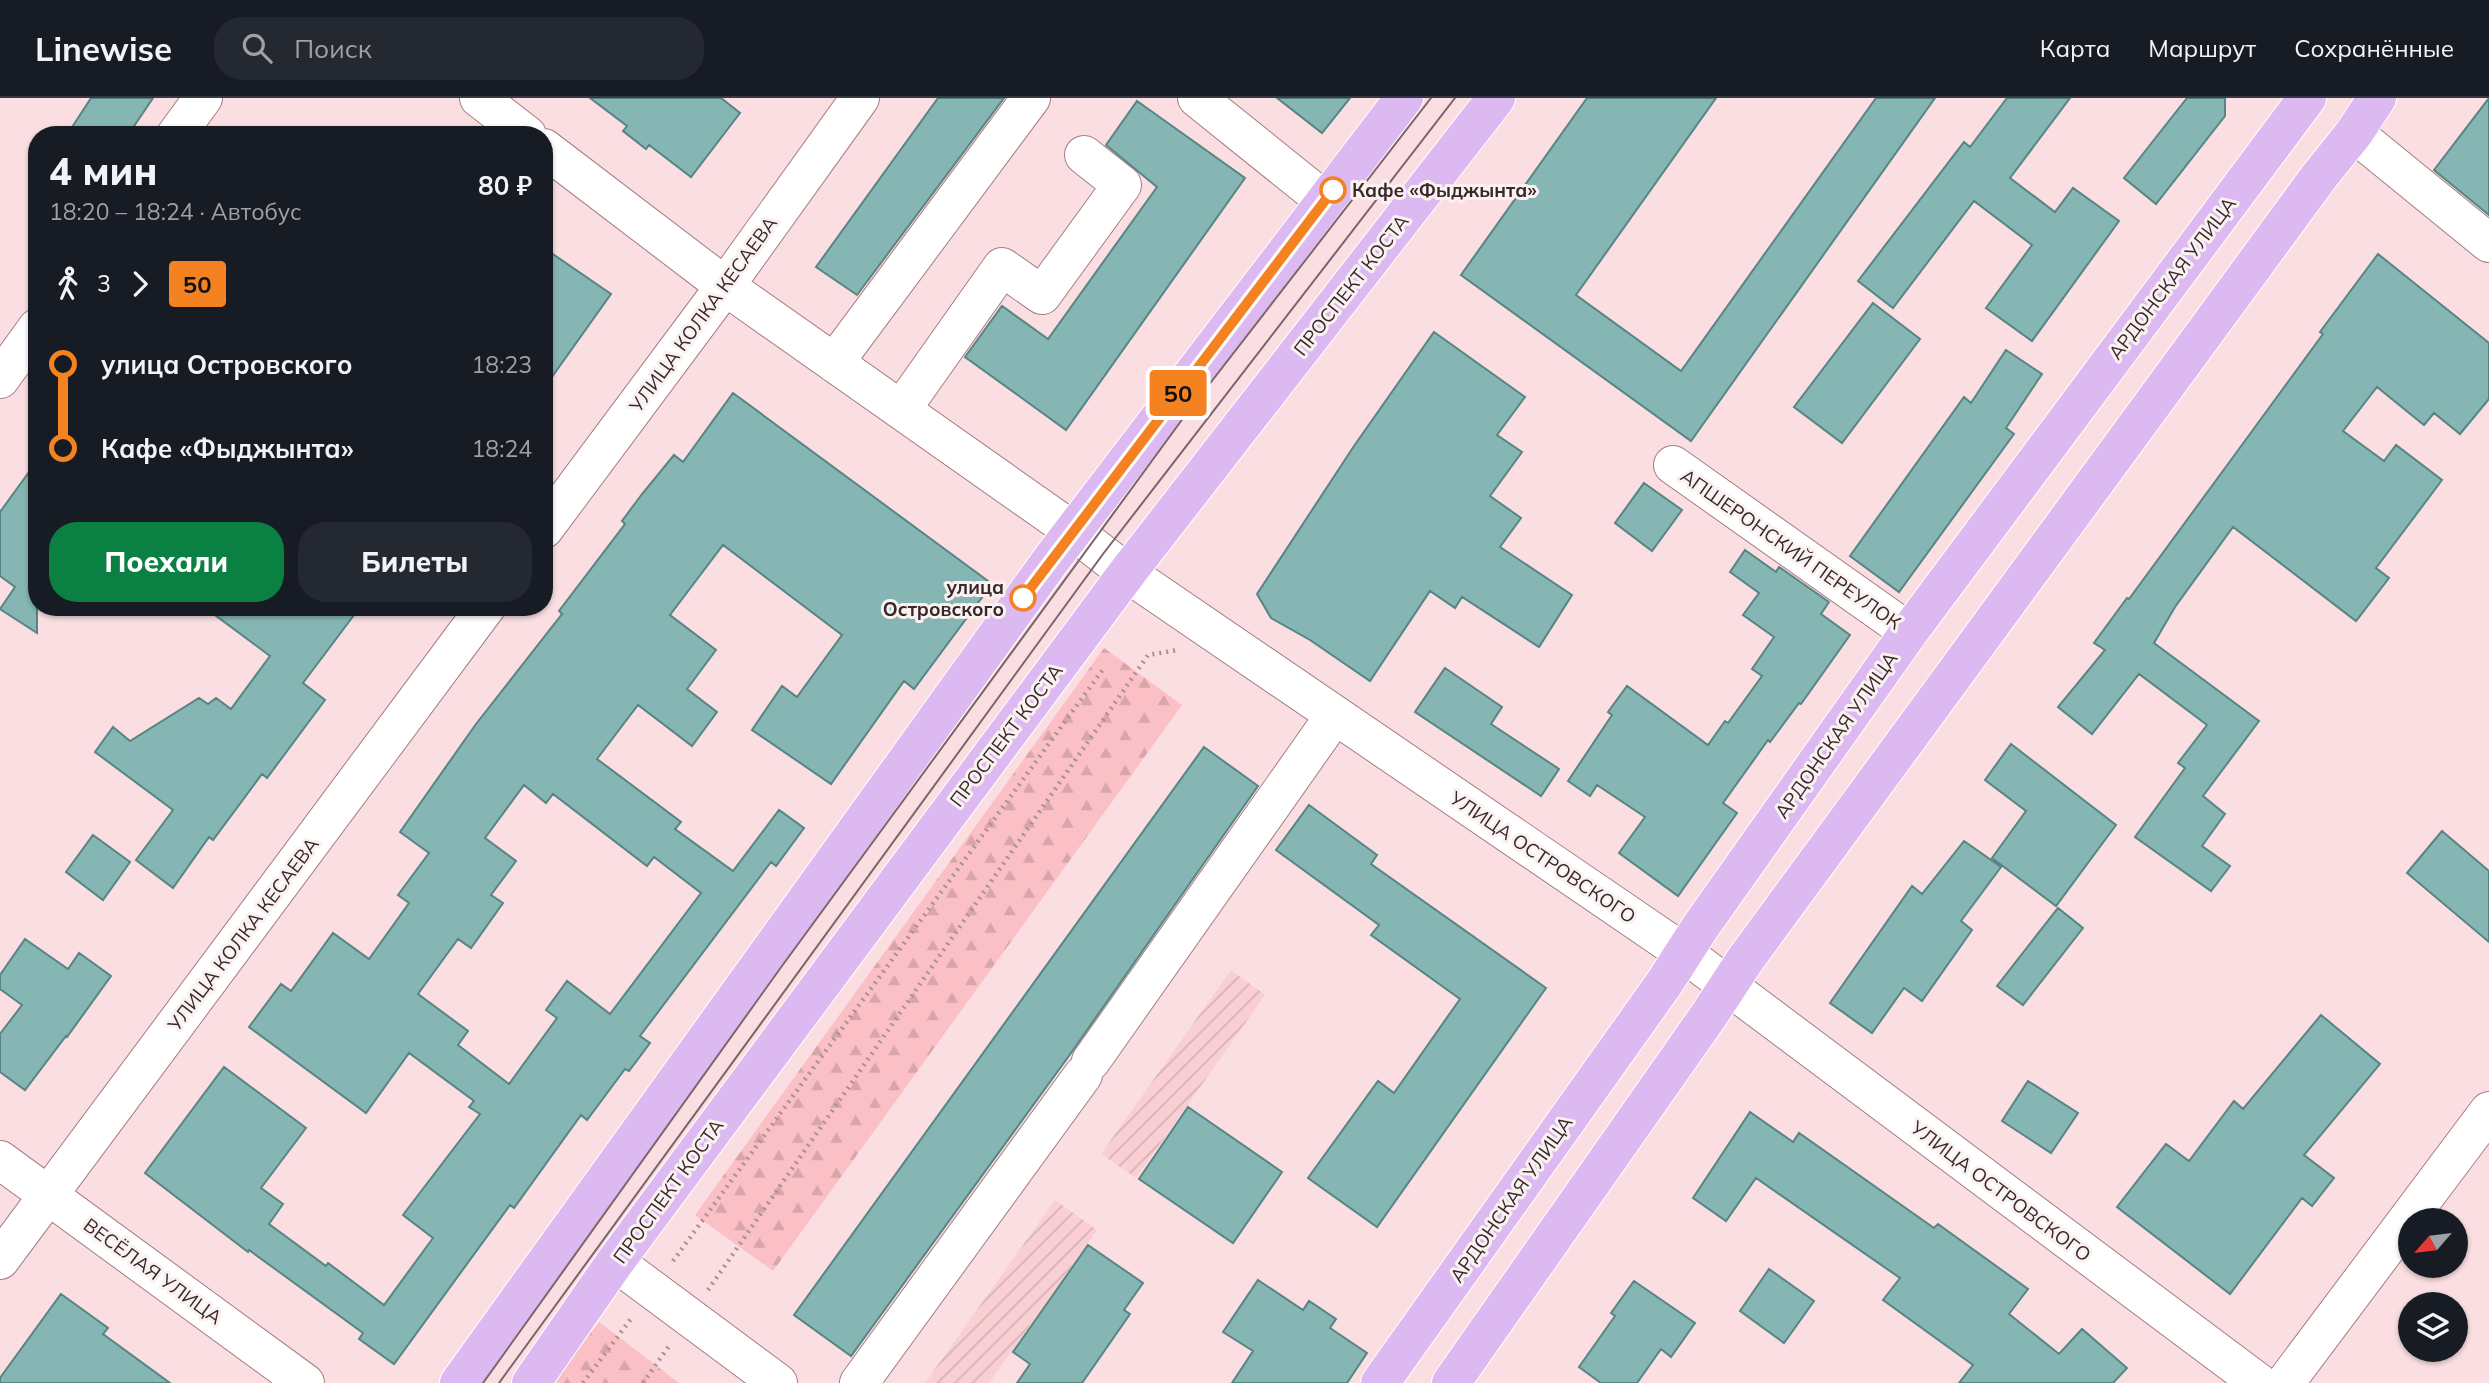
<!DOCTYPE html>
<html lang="ru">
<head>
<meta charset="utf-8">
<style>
	:root { --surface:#171b24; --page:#242831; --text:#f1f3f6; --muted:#9ea1a6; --line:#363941; --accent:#0b8043 }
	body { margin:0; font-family:Mulish,sans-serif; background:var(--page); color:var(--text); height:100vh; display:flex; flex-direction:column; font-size:26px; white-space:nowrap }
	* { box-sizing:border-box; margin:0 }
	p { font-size:23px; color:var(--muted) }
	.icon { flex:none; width:38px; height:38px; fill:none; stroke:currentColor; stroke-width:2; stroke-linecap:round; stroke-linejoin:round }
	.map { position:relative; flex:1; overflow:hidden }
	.sheet { position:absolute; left:28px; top:28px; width:525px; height:490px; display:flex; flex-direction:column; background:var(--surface); border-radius:28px; box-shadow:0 2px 5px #0004 }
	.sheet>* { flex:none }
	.badge { padding:0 14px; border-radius:5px; font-size:24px; line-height:46px }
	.needle { width:46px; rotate:242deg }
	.buttons { position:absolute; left:2398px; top:1110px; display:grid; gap:14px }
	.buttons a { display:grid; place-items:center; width:70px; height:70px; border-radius:50%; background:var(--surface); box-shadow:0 2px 5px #0004; font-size:35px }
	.map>.badge { position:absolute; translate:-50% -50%; box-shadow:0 0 0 4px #fff }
	.legs { display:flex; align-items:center; gap:10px; height:77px; padding:0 21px; font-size:23px }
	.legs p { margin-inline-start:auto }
	.summary { display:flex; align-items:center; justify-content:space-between; height:119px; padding:0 21px }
	h1 { font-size:38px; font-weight:800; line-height:52px }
	.primary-button { display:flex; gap:14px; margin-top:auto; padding:14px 21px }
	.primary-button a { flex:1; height:80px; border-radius:28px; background:var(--accent); color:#fff; font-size:28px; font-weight:800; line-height:80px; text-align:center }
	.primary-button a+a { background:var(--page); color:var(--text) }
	ul { padding:0 21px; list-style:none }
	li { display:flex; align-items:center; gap:24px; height:84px; font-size:26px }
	li i { display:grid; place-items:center; width:10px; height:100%; margin:0 9px; background:currentColor }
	li i::after { content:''; width:18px; height:18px; margin:-9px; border:5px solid; border-radius:50%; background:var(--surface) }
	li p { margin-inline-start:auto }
	li:first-child i { background:linear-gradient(#0000 50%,currentColor 0) }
	li:last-child i { background:linear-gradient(currentColor 50%,#0000 0) }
	header { display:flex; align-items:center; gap:42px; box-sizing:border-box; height:98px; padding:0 35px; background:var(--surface); border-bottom:2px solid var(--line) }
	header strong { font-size:33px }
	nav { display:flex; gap:38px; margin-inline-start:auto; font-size:24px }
	.search { width:490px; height:63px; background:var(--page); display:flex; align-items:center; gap:18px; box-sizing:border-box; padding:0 24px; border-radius:28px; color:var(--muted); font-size:26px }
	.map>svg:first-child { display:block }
</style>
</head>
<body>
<header>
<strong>Linewise</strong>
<div class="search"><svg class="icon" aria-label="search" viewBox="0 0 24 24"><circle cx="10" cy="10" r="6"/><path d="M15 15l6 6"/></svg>Поиск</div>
<nav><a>Карта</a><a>Маршрут</a><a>Сохранённые</a></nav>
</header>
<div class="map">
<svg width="2489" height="1285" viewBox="0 0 2489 1285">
	<defs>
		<pattern id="industrial-furrows" width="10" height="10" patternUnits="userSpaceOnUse" patternTransform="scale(1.75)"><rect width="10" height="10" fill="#f9cfd3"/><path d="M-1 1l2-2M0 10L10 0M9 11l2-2" fill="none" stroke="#d6b2b5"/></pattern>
		<pattern id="forest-firs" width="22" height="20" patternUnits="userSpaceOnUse" patternTransform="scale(1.75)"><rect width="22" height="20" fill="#fbc0c6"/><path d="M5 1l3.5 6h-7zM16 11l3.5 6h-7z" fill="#d8a5aa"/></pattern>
	</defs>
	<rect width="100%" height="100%" fill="#fadee1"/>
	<path fill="url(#industrial-furrows)" d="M1231 872 1265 897 1136 1080 1101 1056Z
		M1055 1102 1097 1132 989 1285H925Z"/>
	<path fill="url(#forest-firs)" d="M1104 550 1182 607 773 1173 695 1117Z
		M599 1224 679 1285H552Z"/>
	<path fill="#86b6b3" stroke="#578583" stroke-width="2" fill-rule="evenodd" d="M91 0H153L128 37H67Z
		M590 0H721L740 15 691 79 649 47 646 51 623 33 627 28Z
		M938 0H1004L857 197 816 169Z
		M1277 0H1350L1322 35Z
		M1587 0H1716L1576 197 1681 273 1876 0H1935L1691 343 1461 177Z
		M2007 0H2070L2010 80 2055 114 2073 90 2119 123 2032 243 1986 210 2032 147 1974 103 1893 210 1858 183 1964 44 1970 49Z
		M2187 0H2225V18L2156 106 2124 80Z
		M2489 0V117L2434 72Z
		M1137 3 1245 80 1066 332 965 259 1002 208 1048 241 1157 89 1106 47Z
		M544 150 611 196 544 290Z
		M2378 156 2489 245V301L2460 336 2434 315 2424 327 2377 289 2343 333 2384 363 2396 347 2442 382 2376 470 2389 480 2356 523 2233 429 2175 509 2154 545 2259 623 2203 698 2225 716 2202 748 2230 768 2211 793 2135 739 2185 670 2178 665 2207 627 2139 576 2092 636 2058 609 2105 552 2094 545 2127 500 2129 501 2228 366 2323 236 2320 234Z
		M1873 205 1920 241 1842 345 1794 309Z
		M1434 234 1525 299 1497 337 1522 354 1490 398 1521 420 1500 449 1572 497 1539 549 1462 499 1455 510 1430 493 1370 583 1310 542 1271 520 1257 496 1354 348Z
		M2006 252 2042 276 2006 330 2014 336 1899 494 1850 458 1964 299 1971 305Z
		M733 295 992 486 914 591 904 583 831 686 752 632 782 588 797 599 842 537 723 447 670 517 716 552 687 591 717 614 692 648 638 607 597 661 681 724 675 731 733 773 779 712 804 730 776 768 771 764 640 938 650 945 629 973 625 971 587 1022 581 1017 514 1110 510 1107 394 1266 359 1241 363 1235 249 1152 248 1154 145 1075 224 969 306 1030 261 1090 283 1106 269 1126 326 1168 328 1165 384 1207 433 1140 403 1117 480 1016 469 1009 474 1003 409 955 366 1015 249 929 281 886 291 893 333 835 369 861 409 805 398 797 429 755 400 734 476 626 562 516 559 513 625 426 622 423 642 396 674 357 683 364ZM524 687 546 705 553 696 647 768 654 759 701 795 610 916 567 883 546 912 557 920 509 986 458 947 468 933 418 896 458 841 471 850 503 805 491 797 516 763 485 740Z
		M37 363V535L0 511 15 489 0 478V414Z
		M1644 385 1682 412 1652 453 1615 425Z
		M1745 452 1776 474 1779 469 1829 504 1821 516 1850 537 1801 606 1799 605 1770 644 1768 642 1723 705 1737 715 1678 798 1619 755 1645 719 1597 687 1590 698 1568 683 1612 617 1608 614 1627 588 1708 647 1725 623 1728 625 1762 578 1752 571 1774 539 1743 517 1759 495 1730 474Z
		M204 509H360L303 585 325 602 267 680 262 676 213 742 209 739 173 790 136 762 173 712 95 654 113 629 130 643 199 600 208 606 216 600 231 611 270 558Z
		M1445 570 1502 609 1491 626 1559 671 1541 698 1415 614Z
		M2011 646 2116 727 2056 808 1992 760 2026 713 1985 682Z
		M1204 649 1258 688 1071 955 851 1258 794 1217Z
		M1309 707 1377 757 1371 766 1546 890 1377 1129 1308 1080 1378 983 1394 995 1460 901 1371 837 1379 827 1276 752Z
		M2442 733 2489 773V844L2407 775Z
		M93 737 130 764 103 802 66 774Z
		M1964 743 2001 769 1961 823 1972 832 1922 903 1904 890 1872 935 1830 905 1912 788 1922 796Z
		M2058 810 2083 830 2023 907 1997 888Z
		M25 841 68 871 79 855 111 878 67 939 66 938 25 992 0 974V936L22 907 0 891V877Z
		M2321 917 2380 966 2304 1057 2334 1080 2312 1108 2302 1100 2230 1196 2117 1109 2166 1046 2189 1063 2234 1003 2243 1011Z
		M2028 983 2078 1015 2051 1055 2002 1023Z
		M1188 1009 1282 1074 1233 1145 1139 1081Z
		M1750 1014 1793 1044 1799 1035 1934 1130 1938 1126 2028 1191 2009 1216 2059 1256 2082 1231 2127 1270 2113 1285H1959L1973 1267 1883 1202 1900 1180 1756 1080 1726 1123 1693 1100Z
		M1088 1147 1143 1185 1124 1212 1130 1216 1082 1285H1017L1030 1266 1013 1254Z
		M1769 1171 1814 1203 1784 1245 1740 1213Z
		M1258 1182 1303 1212 1309 1203 1336 1221 1330 1230 1367 1255 1347 1285H1232L1253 1253 1223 1234Z
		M1634 1183 1695 1225 1671 1259 1661 1251 1637 1285H1601L1579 1269 1615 1218 1611 1215Z
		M61 1196 108 1230 103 1236 170 1285H0V1280Z"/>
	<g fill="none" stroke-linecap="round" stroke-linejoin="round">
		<g stroke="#a67d82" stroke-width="40">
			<path id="minor" d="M479 0 527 37
				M1197 0 1324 102
				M2354 35 2489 145
				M176 37 203 0
				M544 50 725 188 1073 433 1127 475 1684 855 2259 1285
				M834 265 1031 0
				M0 281 37 230
				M901 312 1002 169 1042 197 1122 87 1084 57
				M1673 367 1909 534
				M544 431 725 188 860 0
				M1091 963 1335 617
				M0 1062 305 1285
				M0 1162 486 509
				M615 1164 778 1285
				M859 1285 1083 977
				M2285 1285 2489 1013"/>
		</g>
		<g stroke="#fff" stroke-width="40">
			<path id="major" d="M459 1285 1051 462 1404 0
				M531 1285 615 1164 1127 475 1496 0
				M1380 1285 1665 884 1701 828 1909 534 2307 0
				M1451 1285 1709 917 1745 862 2318 80 2354 35 2377 0"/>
		</g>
		<path stroke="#a99294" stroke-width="4.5" stroke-dasharray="2 5" stroke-linecap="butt" d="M673 1163 1104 570
			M708 1192 1148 557 1178 552
			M583 1285 633 1218
			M643 1285 669 1248"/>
		<use href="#minor" stroke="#fff" stroke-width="38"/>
		<use href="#major" stroke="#dcb9f0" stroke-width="38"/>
		<path stroke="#7a6568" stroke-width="2" d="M483 1285 782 868 1184 319 1431 0
			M499 1285 1103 456 1455 0"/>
	</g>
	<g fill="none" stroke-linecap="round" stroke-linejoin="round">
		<g stroke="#fff" stroke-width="16">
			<path id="line-1" d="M1023 500 1333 92"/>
		</g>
		<use href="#line-1" stroke="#f58220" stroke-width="10"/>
	</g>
	<g fill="#fff" stroke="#f58220" stroke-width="3.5">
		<circle cx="1333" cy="92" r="12"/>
		<circle cx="1023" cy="500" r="12"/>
	</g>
	<g text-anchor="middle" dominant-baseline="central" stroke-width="6" stroke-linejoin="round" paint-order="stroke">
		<g font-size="19" font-weight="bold" fill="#39282a" stroke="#faf1f1" text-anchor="start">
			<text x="1352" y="92">Кафе «Фыджынта»</text>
			<text x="1004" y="489" text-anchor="end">улица<tspan x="1004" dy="22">Островского</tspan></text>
		</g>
		<g font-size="19" fill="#39282a" stroke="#faf1f1">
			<text transform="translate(2172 180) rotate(-53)">АРДОНСКАЯ УЛИЦА</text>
			<text transform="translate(1351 187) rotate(-52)">ПРОСПЕКТ КОСТА</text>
			<text transform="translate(703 216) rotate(-54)">УЛИЦА КОЛКА КЕСАЕВА</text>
			<text transform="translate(1791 451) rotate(35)">АПШЕРОНСКИЙ ПЕРЕУЛОК</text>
			<text transform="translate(1006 637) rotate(-53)">ПРОСПЕКТ КОСТА</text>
			<text transform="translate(1836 637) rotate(-55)">АРДОНСКАЯ УЛИЦА</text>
			<text transform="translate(1543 759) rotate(34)">УЛИЦА ОСТРОВСКОГО</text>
			<text transform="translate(243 836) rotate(-53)">УЛИЦА КОЛКА КЕСАЕВА</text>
			<text transform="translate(668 1093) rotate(-54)">ПРОСПЕКТ КОСТА</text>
			<text transform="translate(2001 1093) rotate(37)">УЛИЦА ОСТРОВСКОГО</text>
			<text transform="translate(1511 1101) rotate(-55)">АРДОНСКАЯ УЛИЦА</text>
			<text transform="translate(153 1173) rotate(36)">ВЕСЁЛАЯ УЛИЦА</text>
		</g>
	</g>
</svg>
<div class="buttons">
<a><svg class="needle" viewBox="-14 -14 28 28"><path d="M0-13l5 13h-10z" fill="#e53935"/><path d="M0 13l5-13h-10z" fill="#9ea1a6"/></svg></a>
<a><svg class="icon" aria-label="layers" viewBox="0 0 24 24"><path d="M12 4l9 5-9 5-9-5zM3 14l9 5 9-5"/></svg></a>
</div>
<b class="badge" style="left:1178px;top:295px;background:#f58220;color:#111">50</b>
<section class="sheet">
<div class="summary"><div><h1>4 мин</h1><p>18:20 – 18:24 · Автобус</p></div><b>80 ₽</b></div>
<div class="legs"><svg class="icon" aria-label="walk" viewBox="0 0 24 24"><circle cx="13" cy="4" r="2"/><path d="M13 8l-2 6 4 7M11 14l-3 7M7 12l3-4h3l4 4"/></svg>3<svg class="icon" aria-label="forward" viewBox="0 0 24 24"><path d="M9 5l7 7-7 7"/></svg><b class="badge" style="background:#f58220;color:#111">50</b></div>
<ul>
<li><i style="color:#f58220"></i><b>улица Островского</b><p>18:23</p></li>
<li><i style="color:#f58220"></i><b>Кафе «Фыджынта»</b><p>18:24</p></li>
</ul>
<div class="primary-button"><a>Поехали</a><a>Билеты</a></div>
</section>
</div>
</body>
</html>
